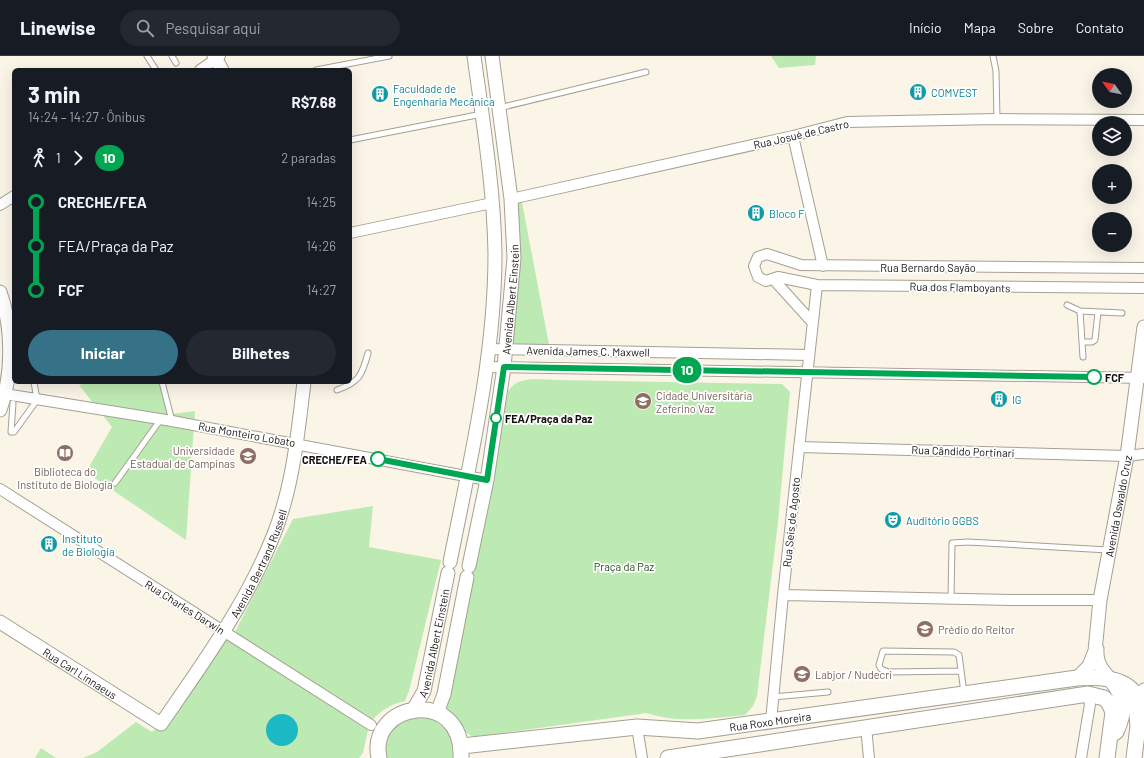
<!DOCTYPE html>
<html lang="pt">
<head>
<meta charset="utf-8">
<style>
	:root { --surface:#171b24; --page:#242831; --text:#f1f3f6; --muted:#9ea1a6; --line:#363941; --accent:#357288 }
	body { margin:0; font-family:Barlow,sans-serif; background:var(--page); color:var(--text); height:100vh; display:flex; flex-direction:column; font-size:15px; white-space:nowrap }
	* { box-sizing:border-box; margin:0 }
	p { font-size:13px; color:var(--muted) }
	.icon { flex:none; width:22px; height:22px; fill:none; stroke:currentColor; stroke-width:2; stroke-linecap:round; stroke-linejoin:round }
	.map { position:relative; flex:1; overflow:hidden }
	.drawer { position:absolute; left:12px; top:12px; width:340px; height:316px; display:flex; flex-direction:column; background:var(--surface); border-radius:6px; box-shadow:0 4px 16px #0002 }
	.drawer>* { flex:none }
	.badge { padding:0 8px; border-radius:13px; font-size:14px; line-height:26px }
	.needle { width:26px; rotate:303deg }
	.fabs { position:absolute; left:1092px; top:12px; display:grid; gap:8px }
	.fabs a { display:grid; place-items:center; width:40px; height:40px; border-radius:50%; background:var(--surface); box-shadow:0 4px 16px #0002; font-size:20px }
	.map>.badge { position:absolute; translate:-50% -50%; box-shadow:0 0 0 2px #fff }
	.legs { display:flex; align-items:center; gap:6px; height:44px; padding:0 16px; font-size:13px }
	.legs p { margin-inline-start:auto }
	.headline { display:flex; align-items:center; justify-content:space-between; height:68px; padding:0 16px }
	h1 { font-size:22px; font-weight:700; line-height:30px }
	.action { display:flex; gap:8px; margin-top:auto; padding:8px 16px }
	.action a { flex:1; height:46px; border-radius:24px; background:var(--accent); color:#fff; font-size:16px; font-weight:700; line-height:46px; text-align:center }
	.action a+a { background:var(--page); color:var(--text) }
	ul { padding:0 16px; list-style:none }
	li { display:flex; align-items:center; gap:14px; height:44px; font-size:15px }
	li i { display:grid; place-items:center; width:6px; height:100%; margin:0 5px; background:currentColor }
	li i::after { content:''; width:10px; height:10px; margin:-5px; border:3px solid; border-radius:50%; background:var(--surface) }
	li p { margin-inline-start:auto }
	li:first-child i { background:linear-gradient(#0000 50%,currentColor 0) }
	li:last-child i { background:linear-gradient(currentColor 50%,#0000 0) }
	header { display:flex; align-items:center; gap:24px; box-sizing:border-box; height:56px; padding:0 20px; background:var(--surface); border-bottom:1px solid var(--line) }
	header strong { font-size:19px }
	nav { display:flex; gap:22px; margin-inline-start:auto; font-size:14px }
	.search { width:280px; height:36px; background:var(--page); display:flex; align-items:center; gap:10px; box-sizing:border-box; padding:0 14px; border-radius:22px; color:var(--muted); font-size:15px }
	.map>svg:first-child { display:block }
</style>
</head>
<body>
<header>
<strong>Linewise</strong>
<div class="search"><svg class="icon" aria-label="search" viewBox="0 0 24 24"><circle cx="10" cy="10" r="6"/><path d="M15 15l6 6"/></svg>Pesquisar aqui</div>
<nav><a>Início</a><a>Mapa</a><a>Sobre</a><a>Contato</a></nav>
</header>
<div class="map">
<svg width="1144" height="702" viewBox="0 0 1144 702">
	<rect width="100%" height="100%" fill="#faf5e7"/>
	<path fill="#bdeab2" d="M771 0H816L815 9 779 12Z
		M521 141 550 294 506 293 511 143Z
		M557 324 782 328 790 336 778 466 757 640 753 650 745 659C713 662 678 668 647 657L473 681 462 674 446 656 508 336C516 319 540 324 557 324Z
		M89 326H163L166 329 171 358 195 355 186 484 86 416 112 371 79 329Z
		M373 450 369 491 441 504 409 635 405 645C391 648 382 654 372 664L235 576 293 463Z
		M224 576 273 610 368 674 363 697 359 702H83L97 696 136 666 152 676 161 668Z
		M424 660C443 668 457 679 453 702H385C381 686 392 670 405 663 410 660 419 661 424 660Z
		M41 692 56 702H35Z"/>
	<path fill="#1bb9c3" d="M266 674a16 16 0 1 1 32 0a16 16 0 1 1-32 0Z"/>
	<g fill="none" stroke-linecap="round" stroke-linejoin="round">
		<g stroke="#a5a093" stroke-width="7">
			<path id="service" d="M147 0 156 14
				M172 0 176 7
				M993 0 996 15 997 63
				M316 14 389 0
				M499 52 646 16
				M350 84 482 58
				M1067 249 1080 255 1083 301
				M1080 255 1122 257
				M1082 286H1092L1095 284 1098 256
				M162 326 172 365
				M337 334C359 326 362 320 368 297
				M13 347 11 376H14L37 344 34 326
				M115 427 161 363
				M951 543 952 487 968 486 1108 494
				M961 615 888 616 881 613 879 609 883 595 954 596 959 599 964 637
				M773 641 828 636"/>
		</g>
		<g stroke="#a5a093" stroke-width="12">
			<path id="minor" d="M200 14 220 0
				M793 80 823 210
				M511 143 793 80 847 66 997 63 1144 64
				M0 149 14 140
				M350 177 492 147
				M1144 212 801 209 767 198 758 201 754 210 758 221 766 225 778 221 817 229 1144 232
				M774 224 812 266
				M488 293 809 299
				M486 311 1144 322
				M5 338 172 365 487 424
				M799 391 1127 400 1144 398
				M0 433 371 669
				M783 539 1011 544H1100
				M771 665 783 539 817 229
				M637 671 642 702
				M866 671 869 702
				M1081 702 1090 648 1088 638"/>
		</g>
		<g stroke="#a5a093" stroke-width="15">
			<g id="tertiary">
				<path d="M214 0 222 14"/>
				<path d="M0 236C13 272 13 318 0 354"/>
				<path d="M450 506C470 405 495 302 495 198 494 132 483 66 474 0"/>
				<path id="s1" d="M469 510 487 424 504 311 514 202 511 143 492 0"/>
				<path id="s2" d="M0 566 161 668C203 607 247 547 274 478 293 430 298 377 304 326"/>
				<path d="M1097 593C1096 607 1102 614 1111 624"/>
				<path id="s3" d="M1077 622 1089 610 1095 595 1100 544 1127 400 1144 271"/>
				<path id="s4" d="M413 654 424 635 448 517"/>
				<path d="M437 657 444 638 467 521"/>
				<path d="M1140 659 1144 634"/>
			</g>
		</g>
		<g stroke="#a5a093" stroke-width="17">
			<g id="secondary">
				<path d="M1111 624C1126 641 1125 656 1116 676"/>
				<path id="s5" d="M462 690 637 671 698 675 1077 622C1095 621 1123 620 1135 638L1138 670 1134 702"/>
				<path d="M379 702C367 646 464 630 461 702"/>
				<path d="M668 702 1088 638 1104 642 1109 647 1113 656 1107 702"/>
			</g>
		</g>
		<use href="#service" stroke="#fff" stroke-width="5"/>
		<use href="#minor" stroke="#fff" stroke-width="10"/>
		<use href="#tertiary" stroke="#fff" stroke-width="13"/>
		<use href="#secondary" stroke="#fff" stroke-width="15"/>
	</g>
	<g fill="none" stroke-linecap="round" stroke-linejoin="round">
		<g stroke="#fff" stroke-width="9">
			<path id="line-1" d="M378 403 487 424 504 311 1094 321"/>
		</g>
		<use href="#line-1" stroke="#00a651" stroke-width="6"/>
	</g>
	<defs>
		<g id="building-disc" transform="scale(0.9)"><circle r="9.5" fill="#0f9aa8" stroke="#fff"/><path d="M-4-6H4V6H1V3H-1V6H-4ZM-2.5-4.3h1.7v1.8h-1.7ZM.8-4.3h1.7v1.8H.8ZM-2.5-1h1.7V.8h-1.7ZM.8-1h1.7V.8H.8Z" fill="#fff"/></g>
		<g id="school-disc" transform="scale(0.9)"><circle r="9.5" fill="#8d6e63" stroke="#fff"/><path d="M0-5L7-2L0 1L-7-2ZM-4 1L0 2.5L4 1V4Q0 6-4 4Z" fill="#fff"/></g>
		<g id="library-disc" transform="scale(0.9)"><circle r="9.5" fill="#8d6e63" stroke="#fff"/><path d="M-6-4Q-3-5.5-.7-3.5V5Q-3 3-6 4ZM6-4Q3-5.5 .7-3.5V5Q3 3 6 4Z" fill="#fff"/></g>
		<g id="university-disc" transform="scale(0.9)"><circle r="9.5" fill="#8d6e63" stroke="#fff"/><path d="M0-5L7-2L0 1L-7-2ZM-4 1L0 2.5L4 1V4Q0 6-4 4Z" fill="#fff"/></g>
		<g id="theatre-disc" transform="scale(0.9)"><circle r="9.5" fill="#0f9aa8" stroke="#fff"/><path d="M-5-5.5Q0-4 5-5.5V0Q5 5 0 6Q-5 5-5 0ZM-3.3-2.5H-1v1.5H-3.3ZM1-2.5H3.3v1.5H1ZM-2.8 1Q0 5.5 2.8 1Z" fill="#fff"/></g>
	</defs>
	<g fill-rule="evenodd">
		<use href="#building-disc" x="918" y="36"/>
		<use href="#building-disc" x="380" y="38"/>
		<use href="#building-disc" x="756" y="157"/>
		<use href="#building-disc" x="999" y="343"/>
		<use href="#school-disc" x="643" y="345"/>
		<use href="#library-disc" x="65" y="397"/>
		<use href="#university-disc" x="248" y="400"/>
		<use href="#theatre-disc" x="893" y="464"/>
		<use href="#building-disc" x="49" y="488"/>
		<use href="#university-disc" x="925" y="573"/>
		<use href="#university-disc" x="802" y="618"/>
	</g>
	<g fill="#fff" stroke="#00a651" stroke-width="2">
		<circle cx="1094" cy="321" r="7"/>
		<circle cx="496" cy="362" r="5"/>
		<circle cx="378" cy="403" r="7"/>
	</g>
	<g text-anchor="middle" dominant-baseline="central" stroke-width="3.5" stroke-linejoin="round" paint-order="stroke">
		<g font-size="11" fill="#0d838f" stroke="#fff" text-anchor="start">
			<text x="393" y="32">Faculdade de<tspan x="393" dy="13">Engenharia Mecânica</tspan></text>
			<text x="931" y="36">COMVEST</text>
			<text x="769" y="157">Bloco F</text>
			<text x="1012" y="343">IG</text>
			<text x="906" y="464">Auditório GGBS</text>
			<text x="62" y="482">Instituto<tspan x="62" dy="13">de Biologia</tspan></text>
		</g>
		<g font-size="11" fill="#14120e" stroke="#fff">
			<text transform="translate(801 78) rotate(-13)">Rua Josué de Castro</text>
			<text x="928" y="211">Rua Bernardo Sayão</text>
			<text transform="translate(960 231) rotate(1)">Rua dos Flamboyants</text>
			<text stroke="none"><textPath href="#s1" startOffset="270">Avenida Albert Einstein</textPath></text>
			<text transform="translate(588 295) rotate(1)">Avenida James C. Maxwell</text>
			<text transform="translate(247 378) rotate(10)">Rua Monteiro Lobato</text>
			<text transform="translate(963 395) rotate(2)">Rua Cândido Portinari</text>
			<text stroke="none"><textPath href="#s3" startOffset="180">Avenida Oswaldo Cruz</textPath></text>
			<text transform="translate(791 466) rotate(-84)">Rua Seis de Agosto</text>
			<text stroke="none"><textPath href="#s2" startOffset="379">Avenida Bertrand Russell</textPath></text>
			<text transform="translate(185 551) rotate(32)">Rua Charles Darwin</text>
			<text stroke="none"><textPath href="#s4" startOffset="71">Avenida Albert Einstein</textPath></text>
			<text stroke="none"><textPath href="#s2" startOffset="95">Rua Carl Linnaeus</textPath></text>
			<text stroke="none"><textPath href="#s5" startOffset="310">Rua Roxo Moreira</textPath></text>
		</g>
		<g font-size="11" font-weight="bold" fill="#14120e" stroke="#fff" text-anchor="start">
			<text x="1105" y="321">FCF</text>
			<text x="505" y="362">FEA/Praça da Paz</text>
			<text x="367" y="403" text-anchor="end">CRECHE/FEA</text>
		</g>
		<g font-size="11" fill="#785e54" stroke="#fff" text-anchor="start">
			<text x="656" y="339">Cidade Universitária<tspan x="656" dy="13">Zeferino Vaz</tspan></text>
			<text x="235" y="394" text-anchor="end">Universidade<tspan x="235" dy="13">Estadual de Campinas</tspan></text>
			<text x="65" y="415" text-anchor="middle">Biblioteca do<tspan x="65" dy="13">Instituto de Biologia</tspan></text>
			<text x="938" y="573">Prédio do Reitor</text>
			<text x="815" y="618">Labjor / Nudecri</text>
		</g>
		<g font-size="11" fill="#224817" stroke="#fff">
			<text x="624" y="510">Praça da Paz</text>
		</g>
	</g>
</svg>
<div class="fabs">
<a><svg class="needle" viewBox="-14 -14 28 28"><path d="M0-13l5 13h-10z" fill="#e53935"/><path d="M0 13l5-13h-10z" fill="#9ea1a6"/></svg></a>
<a><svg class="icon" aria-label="layers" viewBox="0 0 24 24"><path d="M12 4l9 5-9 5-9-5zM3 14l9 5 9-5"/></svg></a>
<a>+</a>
<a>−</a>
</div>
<b class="badge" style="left:687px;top:314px;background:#00a651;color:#fff">10</b>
<section class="drawer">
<div class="headline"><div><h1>3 min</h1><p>14:24 – 14:27 · Ônibus</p></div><b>R$7.68</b></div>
<div class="legs"><svg class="icon" aria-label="walk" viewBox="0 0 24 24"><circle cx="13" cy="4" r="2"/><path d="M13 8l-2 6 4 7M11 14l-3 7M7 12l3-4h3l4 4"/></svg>1<svg class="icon" aria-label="forward" viewBox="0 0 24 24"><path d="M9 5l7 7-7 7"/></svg><b class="badge" style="background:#00a651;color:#fff">10</b><p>2 paradas</p></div>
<ul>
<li><i style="color:#00a651"></i><b>CRECHE/FEA</b><p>14:25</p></li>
<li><i style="color:#00a651"></i><span>FEA/Praça da Paz</span><p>14:26</p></li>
<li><i style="color:#00a651"></i><b>FCF</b><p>14:27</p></li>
</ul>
<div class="action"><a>Iniciar</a><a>Bilhetes</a></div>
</section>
</div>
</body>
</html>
